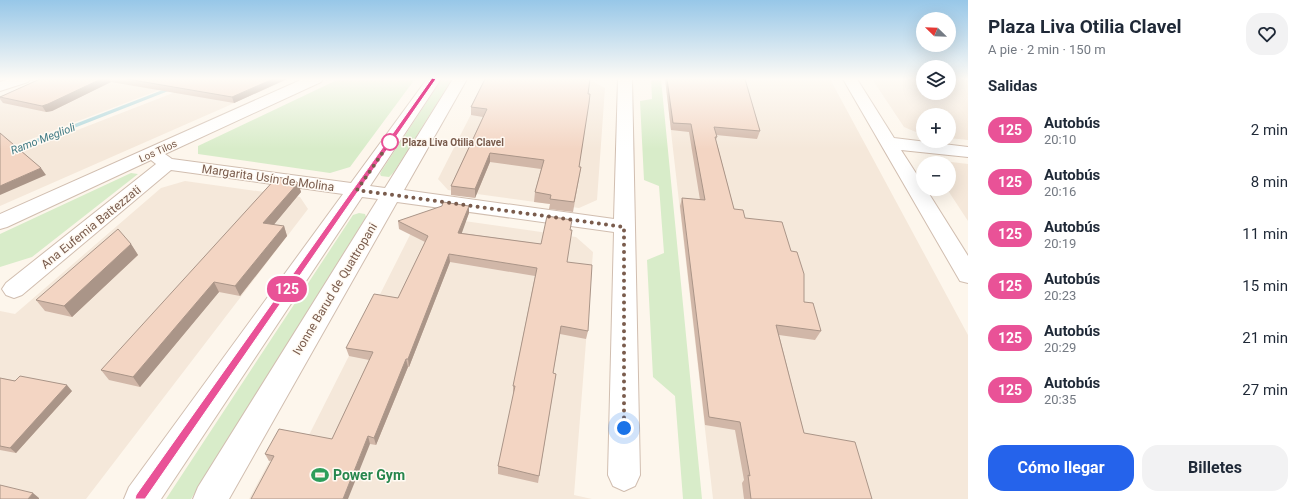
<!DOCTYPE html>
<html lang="es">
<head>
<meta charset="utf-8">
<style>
	:root { --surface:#fff; --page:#f2f2f3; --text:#1f2937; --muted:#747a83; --accent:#2563eb }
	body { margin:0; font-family:Roboto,sans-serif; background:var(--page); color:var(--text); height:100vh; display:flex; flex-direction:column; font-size:15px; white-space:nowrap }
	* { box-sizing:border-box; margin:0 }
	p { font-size:13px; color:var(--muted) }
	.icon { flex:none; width:22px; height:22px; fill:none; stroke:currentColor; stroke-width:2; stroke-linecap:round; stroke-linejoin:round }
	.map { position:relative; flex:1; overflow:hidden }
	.details { display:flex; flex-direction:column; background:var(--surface); width:340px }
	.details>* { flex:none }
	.badge { padding:0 8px; border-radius:13px; font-size:14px; line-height:26px }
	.needle { width:26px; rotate:293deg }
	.controls { position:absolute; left:916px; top:12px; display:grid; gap:8px }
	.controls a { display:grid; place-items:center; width:40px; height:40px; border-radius:50%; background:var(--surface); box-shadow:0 4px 16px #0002; font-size:20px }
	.you { position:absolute; width:20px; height:20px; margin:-10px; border:3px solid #fff; border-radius:50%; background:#1a73e8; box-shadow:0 0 0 6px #1a73e833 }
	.map>.badge { position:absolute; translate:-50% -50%; box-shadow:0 0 0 2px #fff }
	h2 { padding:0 20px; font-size:15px; line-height:36px }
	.round { display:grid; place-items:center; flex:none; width:42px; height:42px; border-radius:16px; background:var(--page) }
	.head { display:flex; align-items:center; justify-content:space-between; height:68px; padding:0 20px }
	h1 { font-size:19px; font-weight:700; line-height:30px }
	.cta { display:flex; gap:8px; margin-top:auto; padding:8px 20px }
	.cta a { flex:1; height:46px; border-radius:16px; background:var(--accent); color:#fff; font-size:16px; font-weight:700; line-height:46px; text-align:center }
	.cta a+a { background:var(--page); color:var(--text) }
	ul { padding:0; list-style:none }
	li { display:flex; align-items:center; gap:12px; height:52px; padding:0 20px }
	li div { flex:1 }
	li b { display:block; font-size:15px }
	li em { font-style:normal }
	li .badge { min-width:44px; font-weight:700; text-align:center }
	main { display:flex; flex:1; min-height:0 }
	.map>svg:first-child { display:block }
</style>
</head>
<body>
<main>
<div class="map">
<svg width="968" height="499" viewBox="0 0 968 499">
	<rect width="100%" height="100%" fill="#fdf6ec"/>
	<path fill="#f5e8da" d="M45 79H188L0 151V96Z
		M209 79H289L0 206V160Z
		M489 79H563L594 82 605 88 597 200 579 208 448 190 438 179Z
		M665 79H830L968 335V499H713Z
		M872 79H923V93H949V79H968V140L949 138V115H923V135L904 127Z
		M943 161 968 164V221L947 189H949V163H940Z
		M185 181 300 197 308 209 86 499H0V311L15 314 161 188Z
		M436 217 576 237 593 252 574 495 592 499H249L283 436 306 441 415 225Z"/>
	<path fill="#d8ecc9" d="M339 79H415L350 167 330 173 198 154V146Z
		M442 79H452L394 172 389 177 381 176 380 174 382 170Z
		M651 79H661L702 499H683L675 396 653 377 647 260 664 253 659 186 644 180 640 101 652 99Z
		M131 173 138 174 32 257 0 267V234Z
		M359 213 365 214 366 217 191 499H166L353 215Z"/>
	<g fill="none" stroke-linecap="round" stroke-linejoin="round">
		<path fill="#a5d3da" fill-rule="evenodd" d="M191 79H199L0 157V153Z"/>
		<g stroke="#d1beb0" stroke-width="2">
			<path id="street" d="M8 79H30L28 82 0 91V82Z
				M303 79H323L321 82 165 154 172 159 351 183 427 79H441L370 186 385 188 453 79H467L404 190 614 219 618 79H632L640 475 635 486 624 491 613 486 608 475 614 232 397 202 229 499H193L198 487 378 199 362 197 161 499H124L129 487 343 194 171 170 22 295 14 298 6 295 2 289 6 283 156 164 151 160 7 227 0 229V214Z
				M843 79H857L894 138 968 147V157L901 150 923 184V189H926L968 256V283L960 281Z"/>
		</g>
		<use href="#street" fill="#fff" fill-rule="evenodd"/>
	</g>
	<path fill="#d1b7a8" d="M40 79H287L234 103 111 82 52 111 46 112 3 103 0 99V97Z
		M485 79 579 167H581L573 212 549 209 550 204 534 202 535 192 541 169 490 162 475 198 451 195V186L483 117 471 115V107Z
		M665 79H745L760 131 757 139 716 135 717 137 716 140 734 209 745 218 804 302 821 331 815 340 779 335 804 433 872 499H744L742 483 744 480 735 430 705 425 680 206 682 198 700 200 689 132 671 130Z
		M298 183 301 192 273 225 284 226 287 236 240 296 219 292 140 387 109 380 101 370Z
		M469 213 461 233 541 244 570 230 567 262 588 331 586 339 560 334 553 373 556 374 538 483 498 474V466L514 394H513V386L535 276 450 262 409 367H408L376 445 370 444 269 461 265 454 332 439 369 360 349 356 346 348 398 298 425 242 399 229 398 221Z
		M131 244 138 255 72 317 45 311 36 300Z
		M0 378 72 391 16 453 0 450Z"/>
	<path fill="#aa9588" d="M101 79H109L111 82 52 111 46 112 42 106Z
		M273 79H287L234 103 232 97Z
		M490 153V162L475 198V189Z
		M41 168 46 175 0 195V186Z
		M298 183 301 192 267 233 263 223Z
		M469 206V213L459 241 458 233Z
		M284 226 287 236 240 296 235 286Z
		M131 244 138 255 72 317 64 306Z
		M449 254 450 262 409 367 408 359Z
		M214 282 219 292 140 387 133 377Z
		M406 359 408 367 376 445 374 438Z
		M67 385 72 391 16 453 10 448Z
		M368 436 370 444 348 499H343Z
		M33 493 39 498V499H28Z"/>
	<path fill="#f3d5c3" stroke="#aa9588" d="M40 79H101L48 104 42 106 0 97Z
		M127 79H273L232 97Z
		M485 79H590L588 94H590L589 103 579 167H581L574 202 550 199 551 195 535 192 544 160 490 153 475 189 451 186 487 109 471 107Z
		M667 79H745L760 131 714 127 717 137H715L734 209 743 210 745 218 782 222 791 251 797 252 804 274V302L813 303 821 331 776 325 804 433 855 442 872 499H751L748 475 750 476 740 422 709 417 682 198 705 200 691 124 673 123Z
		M0 133 41 168 0 186Z
		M277 177 294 180 298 183 263 223 284 226 235 286 214 282 133 377 101 370Z
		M443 202 469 206 458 233 541 244 547 216 572 220 570 230H572L567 262 592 265 588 331 561 326 553 373 556 374 539 476 498 466 515 386H513L537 268 449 254 408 359H406L374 438 368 436 343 499H251L274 456 265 454 279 429 332 439 373 352 346 348 374 294 398 298 428 236 398 221 442 206Z
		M118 229 131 244 64 306 36 300Z
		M20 376 67 385 10 448 0 446V378L15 381Z
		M0 485 33 493 28 499H0Z"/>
	<linearGradient id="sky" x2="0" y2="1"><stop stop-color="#97c7e8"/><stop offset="0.53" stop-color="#fefbf6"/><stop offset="1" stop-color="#fefbf6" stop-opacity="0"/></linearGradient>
	<rect width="968" height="149" fill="url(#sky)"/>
	<path fill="#e95297" stroke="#fff" d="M432 78 436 79 145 499H135L136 495Z"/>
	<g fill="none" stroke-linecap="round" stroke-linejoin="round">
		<path stroke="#7a5c4d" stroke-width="4" stroke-dasharray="0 7.2" d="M390 142 357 190 624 227V428"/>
	</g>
	<defs>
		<g id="stadium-bare" transform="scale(1.38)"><path d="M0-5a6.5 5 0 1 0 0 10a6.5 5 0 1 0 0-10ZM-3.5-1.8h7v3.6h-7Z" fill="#2e9e5b" stroke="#fffaf3" stroke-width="2.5" paint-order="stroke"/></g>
	</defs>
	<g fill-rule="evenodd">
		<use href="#stadium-bare" x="320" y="475"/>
	</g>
	<circle fill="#fff" stroke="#e95297" stroke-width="2" cx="390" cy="142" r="8"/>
	<g text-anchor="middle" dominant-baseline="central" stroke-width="3" stroke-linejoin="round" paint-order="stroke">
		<g font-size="10" font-weight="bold" fill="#7a5c4d" stroke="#fffaf3" text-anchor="start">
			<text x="402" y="142">Plaza Liva Otilia Clavel</text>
		</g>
		<g font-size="10" fill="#7a5c4d" stroke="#fffaf3">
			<text transform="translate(158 151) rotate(-24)">Los Tilos</text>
		</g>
		<g font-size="11" font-style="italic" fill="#437c86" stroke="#fffaf3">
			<text transform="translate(43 139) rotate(-21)">Ramo Meglioli</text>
		</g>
		<g font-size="12" fill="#7a5c4d" stroke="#fffaf3">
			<text transform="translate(268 178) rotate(8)">Margarita Usín de Molina</text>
			<text transform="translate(91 227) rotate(-39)">Ana Eufemia Battezzati</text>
			<text transform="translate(335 289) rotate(-59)">Ivonne Barud de Quattropani</text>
		</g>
		<g font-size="14" font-weight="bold" fill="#27864d" stroke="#fffaf3" text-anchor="start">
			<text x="333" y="475">Power Gym</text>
		</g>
	</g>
</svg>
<div class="controls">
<a><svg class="needle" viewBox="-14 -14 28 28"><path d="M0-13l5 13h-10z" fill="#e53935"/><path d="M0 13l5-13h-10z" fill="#747a83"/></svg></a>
<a><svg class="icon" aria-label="layers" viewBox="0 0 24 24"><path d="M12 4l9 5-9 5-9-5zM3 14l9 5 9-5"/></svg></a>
<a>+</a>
<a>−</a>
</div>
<div class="you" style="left:624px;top:428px"></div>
<b class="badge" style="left:287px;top:289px;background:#e95297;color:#fff">125</b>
</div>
<section class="details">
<div class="head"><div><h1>Plaza Liva Otilia Clavel</h1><p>A pie · 2 min · 150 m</p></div><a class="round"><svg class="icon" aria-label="heart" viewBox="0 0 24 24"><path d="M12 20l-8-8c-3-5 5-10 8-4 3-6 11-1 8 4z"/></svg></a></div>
<h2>Salidas</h2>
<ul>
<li><span class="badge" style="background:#e95297;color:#fff">125</span><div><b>Autobús</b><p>20:10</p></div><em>2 min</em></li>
<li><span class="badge" style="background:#e95297;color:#fff">125</span><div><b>Autobús</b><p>20:16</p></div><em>8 min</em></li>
<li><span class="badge" style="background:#e95297;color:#fff">125</span><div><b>Autobús</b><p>20:19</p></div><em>11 min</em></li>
<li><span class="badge" style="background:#e95297;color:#fff">125</span><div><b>Autobús</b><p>20:23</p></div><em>15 min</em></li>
<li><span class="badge" style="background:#e95297;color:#fff">125</span><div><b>Autobús</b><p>20:29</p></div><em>21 min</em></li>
<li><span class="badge" style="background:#e95297;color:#fff">125</span><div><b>Autobús</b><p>20:35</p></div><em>27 min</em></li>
</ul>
<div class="cta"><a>Cómo llegar</a><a>Billetes</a></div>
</section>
</main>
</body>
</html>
